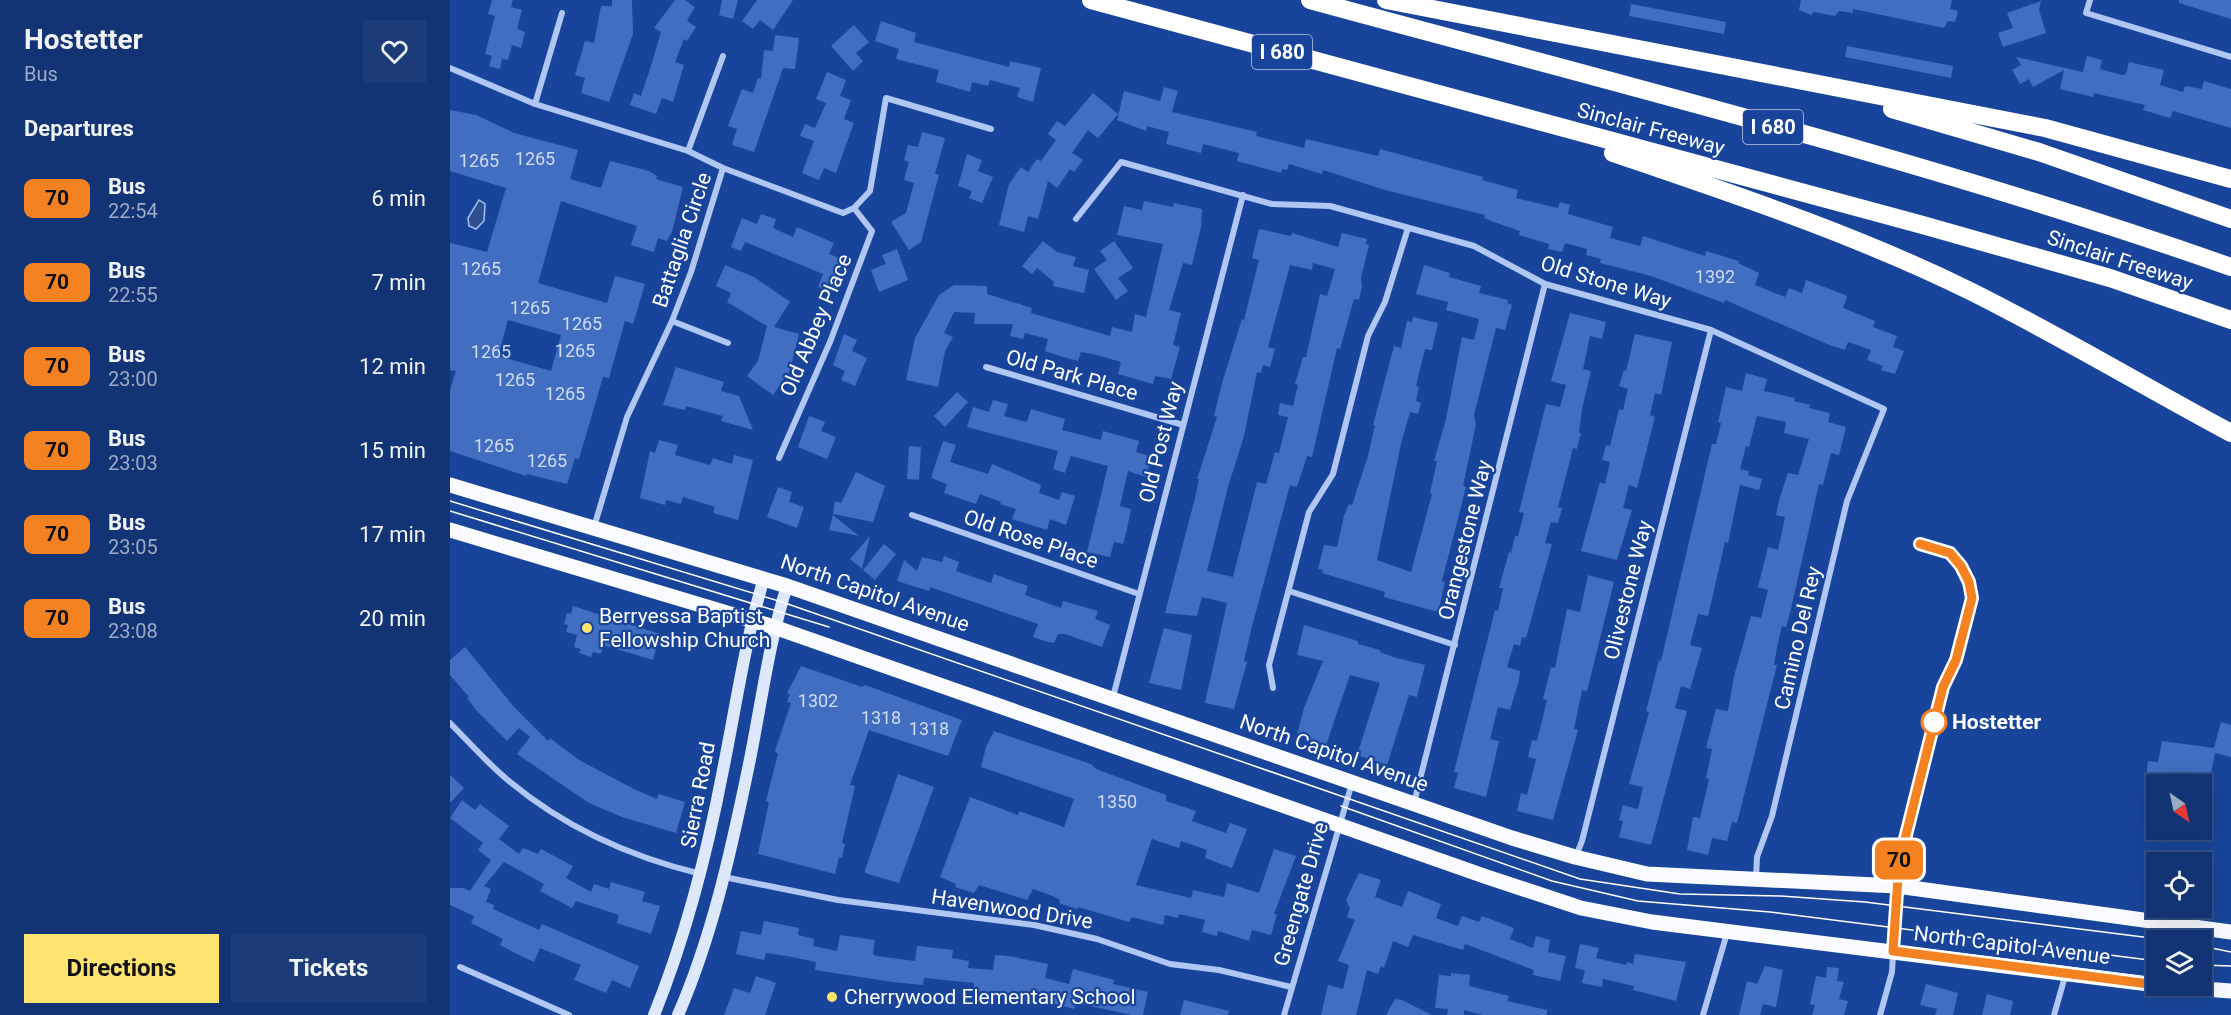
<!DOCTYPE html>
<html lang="en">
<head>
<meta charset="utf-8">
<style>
	:root { --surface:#123474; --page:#1b3c79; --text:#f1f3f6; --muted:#9caac5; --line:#314f86; --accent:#ffe470 }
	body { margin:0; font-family:Roboto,sans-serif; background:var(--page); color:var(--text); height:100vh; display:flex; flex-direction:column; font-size:22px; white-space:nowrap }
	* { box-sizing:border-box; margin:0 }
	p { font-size:20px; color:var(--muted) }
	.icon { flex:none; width:33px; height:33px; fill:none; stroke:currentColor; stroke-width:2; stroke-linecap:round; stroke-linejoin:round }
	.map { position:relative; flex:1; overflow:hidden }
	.details { display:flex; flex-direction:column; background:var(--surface); width:450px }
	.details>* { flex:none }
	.badge { padding:0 12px; border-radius:9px; font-size:21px; line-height:39px }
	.needle { width:39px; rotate:146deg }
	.controls { position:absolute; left:1696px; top:774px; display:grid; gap:12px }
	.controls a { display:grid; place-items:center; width:66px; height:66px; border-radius:0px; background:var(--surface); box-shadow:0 6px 24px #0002,0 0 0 2px var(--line); font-size:30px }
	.map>.badge { position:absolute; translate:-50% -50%; box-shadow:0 0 0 3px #fff }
	h2 { padding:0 24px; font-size:22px; line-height:54px }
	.round { display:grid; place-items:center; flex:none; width:63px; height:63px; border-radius:0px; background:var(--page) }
	.overview { display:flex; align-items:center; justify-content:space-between; height:102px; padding:0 24px }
	h1 { font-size:28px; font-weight:700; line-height:45px }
	.action { display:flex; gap:12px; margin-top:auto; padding:12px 24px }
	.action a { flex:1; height:69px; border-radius:0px; background:var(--accent); color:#111; font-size:24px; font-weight:700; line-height:69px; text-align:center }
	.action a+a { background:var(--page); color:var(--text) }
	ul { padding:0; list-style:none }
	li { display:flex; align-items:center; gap:18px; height:84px; padding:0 24px }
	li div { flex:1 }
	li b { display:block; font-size:22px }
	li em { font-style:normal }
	li .badge { min-width:66px; font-weight:700; text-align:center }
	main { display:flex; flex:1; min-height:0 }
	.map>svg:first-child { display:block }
</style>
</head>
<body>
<main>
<section class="details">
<div class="overview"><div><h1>Hostetter</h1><p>Bus</p></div><a class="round"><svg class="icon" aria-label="heart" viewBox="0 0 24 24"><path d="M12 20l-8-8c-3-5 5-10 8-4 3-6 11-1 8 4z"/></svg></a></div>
<h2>Departures</h2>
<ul>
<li><span class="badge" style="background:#f58220;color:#111">70</span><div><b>Bus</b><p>22:54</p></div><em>6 min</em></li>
<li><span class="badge" style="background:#f58220;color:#111">70</span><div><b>Bus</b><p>22:55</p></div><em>7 min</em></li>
<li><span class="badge" style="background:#f58220;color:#111">70</span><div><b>Bus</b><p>23:00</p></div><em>12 min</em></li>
<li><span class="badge" style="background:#f58220;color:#111">70</span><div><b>Bus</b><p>23:03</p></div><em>15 min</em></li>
<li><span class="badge" style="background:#f58220;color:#111">70</span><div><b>Bus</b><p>23:05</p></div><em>17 min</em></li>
<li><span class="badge" style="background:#f58220;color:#111">70</span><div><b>Bus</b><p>23:08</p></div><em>20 min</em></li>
</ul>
<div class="action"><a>Directions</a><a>Tickets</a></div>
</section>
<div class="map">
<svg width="1781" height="1015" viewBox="0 0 1781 1015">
	<rect width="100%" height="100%" fill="#18459b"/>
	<path fill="#2f4f90" stroke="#a2c0f4" stroke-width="1.5" d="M29 200 35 204 34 221 26 229 19 226 18 218Z"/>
	<path fill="#416ec1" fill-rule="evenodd" d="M42 0H63L61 7 72 10 67 29 75 32 71 48 62 45 58 60 52 59 50 69 39 66 42 56 35 54 45 16 38 14Z
		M162 0H182L183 34 159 102 131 93 135 78 125 75 135 41 144 43 151 6H162Z
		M225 0H235L245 7 237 21 246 27 237 41 234 39 225 62 234 65 223 102 212 98 206 114 180 105 184 93 191 96 200 69 211 32 204 28Z
		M272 0H288L283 19 269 15Z
		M307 0H343L323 30 310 20 303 29 292 21Z
		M1351 0H1502L1500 9 1508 11 1505 22 1498 21 1494 28 1403 9V13L1389 11 1385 16 1364 12 1361 15 1349 10Z
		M1729 0H1781V19L1729 3Z
		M1591 1 1589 10 1596 33 1553 47 1548 33 1563 28 1557 13Z
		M1181 4 1276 22 1274 34 1179 16Z
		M431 21 466 33 464 42 559 67 560 61 591 68 583 102 567 97 570 88 540 80 538 86 522 82 520 92 486 82 489 70 446 59 449 49 425 41Z
		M404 25 419 42 406 53 413 61 403 71 381 46Z
		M325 35 349 38 345 69 333 68 304 152 282 145 287 129 278 126 292 89 303 93 308 78 311 79 314 50 323 51Z
		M1397 46 1503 66 1501 78 1395 57Z
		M1637 56 1652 60 1650 69 1672 75 1676 74 1679 62 1714 70 1710 85 1733 92 1735 86 1752 89 1754 81 1781 89V128L1723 111 1720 118 1693 110 1695 105 1644 93 1643 97 1610 89 1614 70 1583 87 1579 79 1570 84 1562 70 1571 65 1566 57 1633 72Z
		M377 72 396 80 390 96 401 100 394 119 404 123 386 173 374 168 369 180 352 173 364 141 350 136 355 124 365 128 376 103 366 99Z
		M714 87 728 91 722 112 807 132 806 136 854 148 856 139 928 156 930 149 1033 177 1032 180 1068 190 1066 198 1108 208 1110 202 1120 205 1118 214 1163 227 1160 238 1190 246 1193 236 1255 256 1256 251 1289 261 1288 263 1309 273 1305 285 1335 297 1339 288 1352 293 1356 280 1395 295 1397 297 1393 308 1425 321 1423 327 1447 336 1443 347 1454 351 1445 374 1431 370 1433 366 1417 360 1421 350 1398 342 1395 350 1377 344 1275 300 1274 303 1201 276 1150 263 1151 259 1136 255 1137 249 1115 243 1112 252 1098 249 1099 244 1069 235 1070 231 1044 222 1034 218 1035 215 935 190 873 170 872 174 839 164 837 170 832 169 831 173 787 161 789 153 753 144 751 153 716 144 719 132 697 126 696 131 667 120 674 91 710 101Z
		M643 93 668 114 648 138 638 130 622 153 633 160 624 172 620 169 607 188 598 181 588 219 578 216 574 232 549 225 559 184 571 167 578 172 587 159 591 161 606 140 598 134 607 121 615 126Z
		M0 110 26 115 64 133 128 150 120 179 151 188 160 161 199 171 207 176 206 179 233 187 222 232 217 241 208 238 204 252 181 245 187 226 111 201 88 283 157 303 165 276 195 284 183 324 175 321 159 378 153 377 129 459 125 458 117 484 77 474 76 476 0 451V390L6 371 0 370V243L37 252 56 188 0 171ZM58 320 111 335 101 371 48 356Z
		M472 132 495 138 485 174 489 175 471 242 459 250 441 222 456 213 464 183 454 180 459 162 454 160 458 145 468 147Z
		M517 154 532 160 528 171 543 177 532 203 519 198 522 191 508 186Z
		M694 201 723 207 724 203 752 209 751 227 742 265 733 263 719 310 731 313 723 345 730 347 721 379 705 376 703 384 668 374 671 362 647 355 631 352 628 361 613 357 595 351 598 339 575 333 573 339 560 336 563 324H524L525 313 504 312 494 333 503 337 495 351 488 387 456 380 465 338 489 295 504 285 537 286V294L582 308 581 313 660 336 662 327 682 332 685 314 696 317 713 244 667 235 674 206 692 210Z
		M311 214 326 219 323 228 343 237 347 227 384 243 379 254 395 260 382 292 368 287 373 274 295 242 291 251 281 247 292 218 307 224Z
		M809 229 841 236 842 233 888 247 892 233 917 239 916 244 919 245 911 278 912 286 909 300 904 299 890 349 887 348 862 457 857 456 847 487 840 485 801 630 794 661 797 662 784 709 755 703 777 603 752 597 747 616 715 613 745 498 749 479H747L767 417 764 416 772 383 792 319 794 320 809 260 802 258ZM863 263 885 269 877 296 870 294 856 357H853L845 384 848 385 843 406 830 403 828 415 838 417 829 453 825 452 816 484 807 482 783 577 757 571 778 487 794 436 807 372 811 373 813 365 820 367 825 349 818 347 840 265 862 270Z
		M593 241 607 252 626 257 623 266 639 270 634 293 603 286 604 282 587 268 582 274 572 266Z
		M664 241 683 268 668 278 678 291 666 300 644 269 657 260 650 251Z
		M447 249 458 280 429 292 421 270 436 264 432 255Z
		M275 265 304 277 340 302 324 327 349 334 341 366H343L323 395 297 376 308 361 317 326 277 302 281 293 266 286Z
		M974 265 1000 273 999 277 1031 286 1029 293 1058 300 1057 303 1062 305 1055 330 1046 328 1024 415 1026 424 1013 486 1016 487 992 581 995 582 988 612 934 597 935 592 872 573 873 570 868 569 874 545 887 547 894 516 899 504 902 505 918 456 925 425H923L944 346 951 348 957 321 962 322 963 317 988 323 982 350 975 349 966 386 969 387 966 401 971 403 968 414 960 412 951 444 927 560 961 572 982 494 980 493 987 461H984L996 419 1012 337 1024 340 1029 319 996 310 998 302 966 294Z
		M1120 313 1156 322 1152 339 1140 336 1133 369 1141 371 1132 409 1129 433H1131L1127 449 1123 448 1108 507 1112 508 1108 523 1101 522 1095 543 1102 544 1076 638 1072 637 1070 646 1064 644 1057 667 1070 671 1069 680 1060 710 1048 707 1040 739 1049 741 1036 797 1004 788 1008 773 1004 772 1045 610 1048 611 1053 588H1049L1059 552 1061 553 1065 536H1068L1074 513 1069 512 1096 404 1110 407 1116 385 1101 381Z
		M394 334 407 340 402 351 417 358 405 386 391 380 395 371 383 365Z
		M1185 334 1222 342 1211 395 1205 393 1200 415 1205 417 1187 488 1179 485 1173 508 1182 510 1167 560 1131 551 1150 482 1155 484 1160 462 1152 460 1156 445 1160 446 1169 409 1173 410 1178 389 1169 386 1174 370 1176 371Z
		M226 367 274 382 271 391 289 396 303 430 271 421 273 416 236 406 235 410 213 405Z
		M1296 373 1317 379 1314 391 1345 398 1344 401 1360 405 1359 408 1380 413 1378 422 1396 427 1389 455 1381 453 1373 485 1369 484 1341 609 1336 627 1332 626 1327 647 1324 665H1327L1287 823 1282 822 1277 841 1262 838 1258 855 1237 850 1243 817 1250 818 1259 779 1256 778 1262 749 1256 748 1266 709 1278 711 1284 676 1301 616 1311 618 1318 590 1308 587 1318 547 1328 550 1335 517 1326 515 1330 497 1338 473 1348 475 1359 439 1334 433 1336 422 1307 416 1299 447 1296 446 1290 469 1299 471 1298 475 1312 479 1309 490 1290 485 1278 543 1275 542 1258 616 1248 614 1240 645 1252 648 1240 689 1231 686 1225 708 1237 711 1201 845 1169 837 1173 821 1169 820 1173 805 1188 809 1193 787 1179 784 1199 712 1196 711 1201 692 1209 660 1211 661 1262 444H1266L1271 423 1268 422 1276 387 1292 391Z
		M507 392 518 402 495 427 484 416Z
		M543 400 558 404 554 416 577 422 581 409 615 419 612 430 651 440 653 431 689 441 686 452 702 457 696 477 678 471 670 506 681 509 677 529 673 544 664 542 660 557 637 552 658 466 621 456 615 473 603 469 608 451 517 427 523 407 539 412Z
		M359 416 375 422 371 431 386 437 377 459 348 447Z
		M209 440 228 445 225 455 260 465 263 458 282 464 284 455 303 460 288 520 263 513 265 507 233 497 231 504 216 500 215 505 190 498 200 451 205 453Z
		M493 441 506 445 500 462 538 474 542 464 591 485 589 493 609 500 612 492 625 496 616 525 600 519 597 530 562 519 566 509 550 504 551 502 530 494 526 504 494 493 497 484 481 478Z
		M459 446 471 447 469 480 457 479Z
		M406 472 435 486 423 522 383 514 385 501 391 503Z
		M328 487 342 492 339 502 354 507 347 528 317 517Z
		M383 515 409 536 379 530Z
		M420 536 412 569 400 559Z
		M434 544 446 554 425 580 413 570Z
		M494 556 509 562 506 571 541 583 544 574 563 581 578 586 575 595 611 608 613 601 648 611 645 619 660 625 652 647 615 634H608L604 643 598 642 583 637 588 624 480 587 479 591 447 581 454 560 467 571 472 557 492 562Z
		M1138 575 1164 582 1137 691 1132 690 1124 729 1128 730 1103 820 1067 811 1071 793 1077 795 1086 759 1078 757 1082 740 1087 741 1097 700 1093 699 1101 667 1105 668 1117 609 1130 612Z
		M123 606 210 634 203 660 153 645 151 654 143 652 141 657 129 653 131 649 124 647 127 635 116 632 118 625 114 624 117 613 121 614Z
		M854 625 908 641V644L930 650V652L943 657 975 665 967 697 959 695 937 765 907 755 930 683 900 675 876 745 847 735 854 708 873 661 847 655Z
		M714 628 742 635 731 690 699 683Z
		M15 647 64 707 98 741 100 738 129 760 184 789 207 799 209 794 235 802 226 833 172 817 139 803 67 754 80 737 69 728 57 741 26 710 17 698 19 697 0 675V660Z
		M351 666 412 687 415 685 512 720 498 756 419 730 400 785 405 786 392 843 395 844 392 858 389 857 385 874 308 854 319 802 316 801 328 754 325 751 341 703 337 702 340 694 337 693Z
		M1771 722 1781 725V757L1765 753 1759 784H1707V793L1694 791 1698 761 1708 762 1712 741 1764 748Z
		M544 731 641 764 646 769 716 795V801L746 811 742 821 776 833 780 823 797 829 782 868 755 858 757 850 731 841 729 848 702 839 686 885 741 898 743 890 774 897 777 883 809 893 824 849 846 856 824 914H827L821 935 802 930 799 941 768 931 767 936 752 932 755 920 729 914 728 918 715 915 713 925 682 917 679 922 628 907 627 909 609 903 610 900 605 897 583 889 577 900 529 885 524 893 505 887 506 884 490 877 520 797 568 815 569 811 614 827 624 799 531 767 536 747Z
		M448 774 484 787 449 883 415 873V870Z
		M0 775 14 788 0 803Z
		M12 800 25 810 30 804 59 826 49 839 69 854 73 848 88 854 91 849 123 866 116 878 141 892 144 884 159 889 161 882 195 892 192 901 210 906 201 934 167 923 169 915 126 901 122 908 90 891 94 884 54 862 34 886 41 889 36 902 44 905 43 909 89 930 92 924 189 966 180 988 162 980 156 993 124 980 131 965 90 948 84 962 71 956 50 945 53 939 21 923 24 916 0 905V888H13L20 891 41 860 28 850 33 843 0 818Z
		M909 873 931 880 925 897 952 907 958 891 991 904 986 918 1008 926 1012 916 1029 922 1032 916 1064 928 1060 939 1083 948 1086 936 1100 940 1098 952 1116 956 1110 981 1083 975 1084 970 1015 944 1013 950 963 935 958 947 943 941 934 968 931 966 928 974 917 970 906 1015H871L878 985 893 989 899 965 888 961 905 920 897 917 900 908 896 900Z
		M314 921 349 928 348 935 364 939 363 946 387 951 390 935 425 940 423 954 426 956 465 961 467 946 503 950 502 958 519 961 518 968 543 970 545 955 559 956 598 964 595 978 619 984 623 969 664 980 663 984 698 992 693 1015H682L626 1003 624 1009 591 1000 590 1004 566 999 567 994 523 991 524 983 474 978 473 985 442 982 365 970 366 962 337 956 316 953 314 960 286 954 291 931 311 935Z
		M1130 944 1149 948 1146 958 1176 965 1177 962 1183 964 1185 954 1236 962 1226 1001 1183 990 1184 986 1153 979 1152 987 1132 983 1135 970 1125 968Z
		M1315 966 1333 970 1326 1007 1313 1004 1310 1015H1289L1297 981 1307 984Z
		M1377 967 1389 968 1387 981 1394 982 1389 999 1398 1001 1394 1015H1362L1365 1005 1360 1004 1366 976 1376 978Z
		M1001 973 1020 975 1019 986 1059 996 1057 1001 1097 1010V1015H1032L1014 1010V1015H997L998 1009 985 1008 989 975 1001 976Z
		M306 976 326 983 315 1015H274L284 988 300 993Z
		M1476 984 1508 993 1503 1015H1485L1487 1009 1470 1005Z
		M1537 994 1563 1001 1560 1015H1532Z
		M945 999 952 1000 982 1015H936Z
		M734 1000 779 1011 778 1015H730Z"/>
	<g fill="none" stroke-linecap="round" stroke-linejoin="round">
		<path stroke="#afc7f2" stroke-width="6" d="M1640 0 1636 13 1781 57
			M0 68 85 104 238 151 273 168 393 213 404 208 420 191 436 98 541 129
			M85 104 112 13
			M238 151 273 56
			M626 219 671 162 822 204 880 206 1024 246 1095 284 1261 330 1434 409 1397 501 1322 816 1307 857 1306 878
			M222 321 278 343
			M536 367 733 425
			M329 458 380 342 422 231 404 208
			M462 515 689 594
			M144 527 177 417 222 321 241 272 273 168
			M839 591 1005 645
			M823 688 819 665 859 512 883 474 918 336 935 302 958 228
			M663 697 793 195
			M0 723C19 742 38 764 59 781 114 827 181 857 251 874
			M964 803 1095 284
			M1126 856 1132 841 1261 330
			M274 877 388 900 584 925 647 939 720 964 769 970 841 987
			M10 967 119 1015
			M834 1015 902 783
			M1253 1015 1277 933
			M1430 1015 1442 972 1447 886
			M1604 1015 1616 973"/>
		<path stroke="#dee8fc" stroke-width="12" d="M204 1015C236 936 257 854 273 770 286 706 295 641 314 578
			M228 1015C262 937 281 851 298 769 311 707 318 645 337 586"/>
		<path stroke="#fafbff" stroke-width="15" d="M0 485 337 586 1062 838 1125 857 1197 874 1447 886 1781 932
			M0 530 324 627 1037 877 1131 908 1202 922 1707 985
			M1713 986 1781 991"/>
		<path stroke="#fff" stroke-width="18" d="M641 0 1469 224 1660 278 1781 320
			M860 0C1168 84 1480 161 1781 267
			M936 0 1595 128 1781 179
			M1442 109 1589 152 1781 219
			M1163 153C1283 194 1404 234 1518 290 1607 334 1693 386 1781 433"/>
		<path stroke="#fff" stroke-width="1.5" d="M0 501 332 602 1130 879 1230 894 1331 896 1415 902 1717 940
			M0 511 379 627
			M891 806 1102 881 1188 901 1320 912 1707 961
			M1752 946 1781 952
			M1752 965 1781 966"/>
	</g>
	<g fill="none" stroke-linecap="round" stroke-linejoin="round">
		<g stroke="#fff" stroke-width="14">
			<path id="line" d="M1470 544 1500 553 1511 566 1519 582 1522 598 1506 660 1493 687 1449 863 1443 951 1707 985"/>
		</g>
		<use href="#line" stroke="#f58220" stroke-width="9"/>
	</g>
	<g fill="#ffe470" stroke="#18459b" stroke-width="2">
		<circle cx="137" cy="628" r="6"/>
		<circle cx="382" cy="997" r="6"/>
	</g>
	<circle fill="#fff" stroke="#f58220" stroke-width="3" cx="1484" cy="722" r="12"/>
	<g text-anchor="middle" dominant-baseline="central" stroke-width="4.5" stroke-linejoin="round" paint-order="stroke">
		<g font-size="18" fill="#d0dbf0">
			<text x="85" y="158">1265</text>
			<text x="29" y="160">1265</text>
			<text x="31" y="268">1265</text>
			<text x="1265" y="276">1392</text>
			<text x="80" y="307">1265</text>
			<text x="132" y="323">1265</text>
			<text x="125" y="350">1265</text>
			<text x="41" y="351">1265</text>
			<text x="65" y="379">1265</text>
			<text x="115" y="393">1265</text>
			<text x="44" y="445">1265</text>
			<text x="97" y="460">1265</text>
			<text x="368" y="700">1302</text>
			<text x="431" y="717">1318</text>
			<text x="479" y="728">1318</text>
			<text x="667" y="801">1350</text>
		</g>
		<g fill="#18459b" stroke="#bac7e1" stroke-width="1.5">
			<rect x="802" y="35" width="60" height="34" rx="4.5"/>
			<rect x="1293" y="110" width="60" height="34" rx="4.5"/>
		</g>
		<g font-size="20" font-weight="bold" fill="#fff">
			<text x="832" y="52">I 680</text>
			<text x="1323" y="127">I 680</text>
		</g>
		<g font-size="21" fill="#fff" stroke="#18459b">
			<text transform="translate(1201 129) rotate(15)">Sinclair Freeway</text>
			<text transform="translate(232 240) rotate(-71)">Battaglia Circle</text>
			<text transform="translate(1670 260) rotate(18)">Sinclair Freeway</text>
			<text transform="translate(1156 282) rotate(17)">Old Stone Way</text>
			<text transform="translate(366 325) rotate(-67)">Old Abbey Place</text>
			<text transform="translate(622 375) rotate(16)">Old Park Place</text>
			<text transform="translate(711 442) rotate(-76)">Old Post Way</text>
			<text transform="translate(581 539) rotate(19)">Old Rose Place</text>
			<text transform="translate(1015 540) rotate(-76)">Orangestone Way</text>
			<text transform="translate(1178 590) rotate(-76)">Olivestone Way</text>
			<text transform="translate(425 593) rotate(19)">North Capitol Avenue</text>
			<text transform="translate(1348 638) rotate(-77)">Camino Del Rey</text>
			<text transform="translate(884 753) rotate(19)">North Capitol Avenue</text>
			<text transform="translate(248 795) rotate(-79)">Sierra Road</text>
			<text transform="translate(851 894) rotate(-74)">Greengate Drive</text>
			<text transform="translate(562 909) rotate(9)">Havenwood Drive</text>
			<text transform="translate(1562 945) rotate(7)">North Capitol Avenue</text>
		</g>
		<g font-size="21" fill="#fff" stroke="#18459b" text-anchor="start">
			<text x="149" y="616">Berryessa Baptist<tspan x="149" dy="24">Fellowship Church</tspan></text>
			<text x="394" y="997">Cherrywood Elementary School</text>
		</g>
		<g font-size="21" font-weight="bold" fill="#fff" stroke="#18459b" text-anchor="start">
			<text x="1502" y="722">Hostetter</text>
		</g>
	</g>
</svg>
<div class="controls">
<a><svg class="needle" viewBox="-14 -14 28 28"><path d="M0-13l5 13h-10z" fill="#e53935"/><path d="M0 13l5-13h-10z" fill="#9caac5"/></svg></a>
<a><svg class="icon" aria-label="locate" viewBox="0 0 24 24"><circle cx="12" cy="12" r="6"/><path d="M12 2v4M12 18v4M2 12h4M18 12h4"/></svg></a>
<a><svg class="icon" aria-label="layers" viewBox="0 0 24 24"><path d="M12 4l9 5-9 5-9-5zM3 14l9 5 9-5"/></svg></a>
</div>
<b class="badge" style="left:1449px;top:860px;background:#f58220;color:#111">70</b>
</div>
</main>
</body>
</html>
